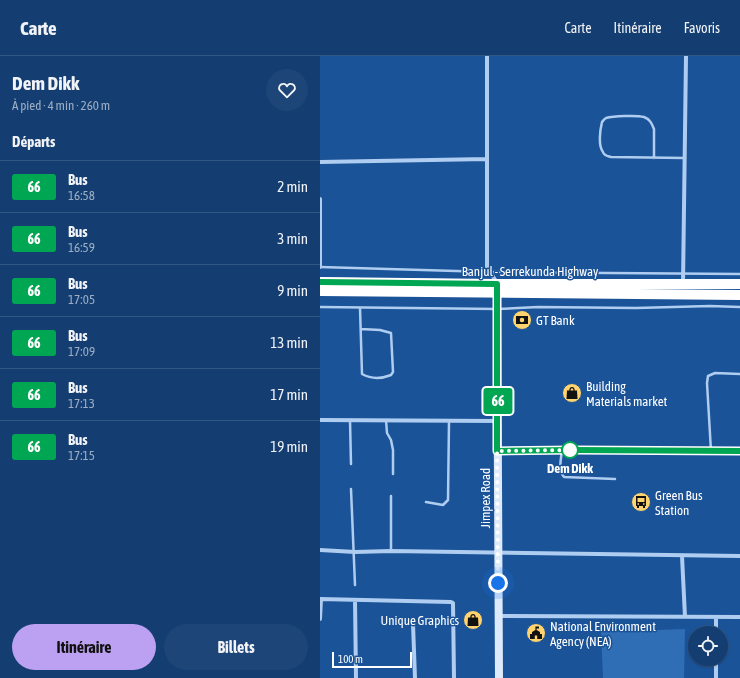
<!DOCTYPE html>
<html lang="fr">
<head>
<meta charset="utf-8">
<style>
	:root { --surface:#143e72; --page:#1d4577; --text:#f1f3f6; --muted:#9daec4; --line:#335784; --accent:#bca0f2 }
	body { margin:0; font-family:"Asap Condensed",sans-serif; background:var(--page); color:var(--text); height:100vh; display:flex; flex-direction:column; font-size:15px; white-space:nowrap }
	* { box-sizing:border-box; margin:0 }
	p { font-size:13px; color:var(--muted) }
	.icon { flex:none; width:22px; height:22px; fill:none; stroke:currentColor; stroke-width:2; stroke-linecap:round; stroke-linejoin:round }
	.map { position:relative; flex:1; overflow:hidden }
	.panel { display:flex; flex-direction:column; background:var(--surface); width:320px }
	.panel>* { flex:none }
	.badge { padding:0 8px; border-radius:3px; font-size:14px; line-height:26px }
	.buttons { position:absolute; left:368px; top:570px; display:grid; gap:8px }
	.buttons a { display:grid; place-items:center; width:40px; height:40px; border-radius:50%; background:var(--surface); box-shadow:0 1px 3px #0004,0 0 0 1px var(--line); font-size:20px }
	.scale { position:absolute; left:12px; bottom:10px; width:80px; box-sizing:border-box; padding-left:4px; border:2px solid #fff; border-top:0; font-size:11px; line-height:14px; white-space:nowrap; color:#fff; -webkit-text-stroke:3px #1b5398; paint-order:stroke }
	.you { position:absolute; width:20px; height:20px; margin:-10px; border:3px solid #fff; border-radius:50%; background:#1a73e8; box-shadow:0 0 0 6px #1a73e833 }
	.map>.badge { position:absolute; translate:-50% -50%; box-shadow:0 0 0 2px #fff }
	h2 { padding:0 12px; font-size:15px; line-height:36px }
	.round { display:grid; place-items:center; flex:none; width:42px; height:42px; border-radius:21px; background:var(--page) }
	.headline { display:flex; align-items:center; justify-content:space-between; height:68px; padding:0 12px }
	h1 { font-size:19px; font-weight:700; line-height:30px }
	.button { display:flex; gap:8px; margin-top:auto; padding:8px 12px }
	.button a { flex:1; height:46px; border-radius:24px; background:var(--accent); color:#111; font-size:16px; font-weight:700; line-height:46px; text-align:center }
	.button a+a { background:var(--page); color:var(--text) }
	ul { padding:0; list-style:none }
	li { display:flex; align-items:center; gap:12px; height:52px; padding:0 12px; border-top:1px solid var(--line) }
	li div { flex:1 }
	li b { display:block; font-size:15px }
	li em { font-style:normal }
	li .badge { min-width:44px; font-weight:700; text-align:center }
	header { display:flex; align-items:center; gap:24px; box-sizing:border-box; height:56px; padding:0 20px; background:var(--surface); border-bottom:1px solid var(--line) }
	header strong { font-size:19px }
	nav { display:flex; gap:22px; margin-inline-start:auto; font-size:14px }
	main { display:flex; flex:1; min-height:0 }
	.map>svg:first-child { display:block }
</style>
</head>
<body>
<header>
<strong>Carte</strong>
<nav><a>Carte</a><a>Itinéraire</a><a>Favoris</a></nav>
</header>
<main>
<section class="panel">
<div class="headline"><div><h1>Dem Dikk</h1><p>À pied · 4 min · 260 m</p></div><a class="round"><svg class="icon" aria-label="heart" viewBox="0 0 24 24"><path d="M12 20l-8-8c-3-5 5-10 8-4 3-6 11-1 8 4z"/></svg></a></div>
<h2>Départs</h2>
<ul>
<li><span class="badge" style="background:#00a651;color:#fff">66</span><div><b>Bus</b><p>16:58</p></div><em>2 min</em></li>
<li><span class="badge" style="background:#00a651;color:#fff">66</span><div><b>Bus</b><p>16:59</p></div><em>3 min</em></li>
<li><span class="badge" style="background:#00a651;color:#fff">66</span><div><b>Bus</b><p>17:05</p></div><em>9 min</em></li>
<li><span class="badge" style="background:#00a651;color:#fff">66</span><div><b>Bus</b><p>17:09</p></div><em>13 min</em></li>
<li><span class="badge" style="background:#00a651;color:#fff">66</span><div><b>Bus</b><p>17:13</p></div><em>17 min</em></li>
<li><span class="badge" style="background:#00a651;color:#fff">66</span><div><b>Bus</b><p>17:15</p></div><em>19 min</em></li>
</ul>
<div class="button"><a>Itinéraire</a><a>Billets</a></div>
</section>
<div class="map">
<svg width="420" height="622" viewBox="0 0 420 622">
	<rect width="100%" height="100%" fill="#1b5398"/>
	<path fill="#2f6db5" d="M365 573 364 622H283L281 576Z"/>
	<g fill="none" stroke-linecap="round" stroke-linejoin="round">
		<path stroke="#afcdf0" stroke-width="2.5" d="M334 102V73C332 68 330 63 324 61 317 59 293 60 286 62 284 63 283 65 282 66 280 74 278 90 283 96 284 100 288 100 291 101L365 102
			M0 211 170 216 420 218
			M0 251 178 253 218 251 316 252 390 250 420 251
			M40 252 42 318C51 323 61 323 71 319L73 316 71 277 60 274 41 273
			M30 364 31 408
			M66 364 67 377 71 384 73 394V418
			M242 394C241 403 238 414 244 421L295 423
			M391 395 387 327 388 320 395 317 420 318
			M31 433 35 529
			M106 446 123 449 128 444 129 365
			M71 495V440"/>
		<path stroke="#afcdf0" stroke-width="4" d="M167 0V211L177 227
			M0 106 167 103
			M0 211V143
			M363 228 366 0
			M0 364 178 365
			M177 395 253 394 420 395
			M0 494 35 496 71 495 420 500
			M362 500 365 561
			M0 543 131 546 133 547 134 622
			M35 544 36 622
			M178 560 420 561
			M0 563 1 543
			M93 568 95 622
			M396 577V561
			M396 622V603"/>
		<path stroke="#ddeafb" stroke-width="8" d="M177 231 179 622"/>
		<path stroke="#fff" stroke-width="10" d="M0 226 177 228H420
			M0 235 420 239"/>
	</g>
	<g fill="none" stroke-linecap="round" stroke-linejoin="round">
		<g stroke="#fff" stroke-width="9">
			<path id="line" d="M0 226 177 228V395L253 394 420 395"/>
		</g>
		<use href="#line" stroke="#00a651" stroke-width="6"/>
		<path stroke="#fff" stroke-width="4" stroke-dasharray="0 7.2" d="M178 527 177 395 253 394H250"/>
	</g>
	<defs>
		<g id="bank-disc" transform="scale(1)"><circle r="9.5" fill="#ffd36e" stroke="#1b5398"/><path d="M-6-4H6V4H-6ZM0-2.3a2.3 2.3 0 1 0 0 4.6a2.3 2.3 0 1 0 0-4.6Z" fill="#111"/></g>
		<g id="shop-disc" transform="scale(1)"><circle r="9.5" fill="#ffd36e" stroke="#1b5398"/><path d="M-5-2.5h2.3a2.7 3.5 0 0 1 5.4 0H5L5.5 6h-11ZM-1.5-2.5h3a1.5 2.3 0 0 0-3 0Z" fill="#111"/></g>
		<g id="bus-disc" transform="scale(1)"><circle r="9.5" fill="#ffd36e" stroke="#1b5398"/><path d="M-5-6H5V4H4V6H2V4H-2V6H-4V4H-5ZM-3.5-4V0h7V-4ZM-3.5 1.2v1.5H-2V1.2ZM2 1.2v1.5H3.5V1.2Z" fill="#111"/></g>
		<g id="civic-disc" transform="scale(1)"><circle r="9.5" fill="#ffd36e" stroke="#1b5398"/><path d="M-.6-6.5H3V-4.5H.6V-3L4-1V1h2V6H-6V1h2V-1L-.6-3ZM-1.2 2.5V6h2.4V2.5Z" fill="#111"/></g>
	</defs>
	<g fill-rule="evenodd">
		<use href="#bank-disc" x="202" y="264"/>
		<use href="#shop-disc" x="252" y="337"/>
		<use href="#bus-disc" x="321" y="446"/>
		<use href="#shop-disc" x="153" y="564"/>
		<use href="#civic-disc" x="216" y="577"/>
	</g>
	<circle fill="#fff" stroke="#00a651" stroke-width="2" cx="250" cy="394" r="8"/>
	<g text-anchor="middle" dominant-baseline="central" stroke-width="3" stroke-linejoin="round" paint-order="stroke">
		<g font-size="13" fill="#fff" stroke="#1b5398">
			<text x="210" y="215">Banjul - Serrekunda Highway</text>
			<text transform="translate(165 442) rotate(-90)">Jimpex Road</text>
		</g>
		<g font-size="13" fill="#fff" stroke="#1b5398" text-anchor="start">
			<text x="216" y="264">GT Bank</text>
			<text x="266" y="330">Building<tspan x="266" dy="15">Materials market</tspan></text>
			<text x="335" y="439">Green Bus<tspan x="335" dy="15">Station</tspan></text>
			<text x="139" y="564" text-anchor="end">Unique Graphics</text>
			<text x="230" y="570">National Environment<tspan x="230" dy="15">Agency (NEA)</tspan></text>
		</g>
		<g font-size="13" font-weight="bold" fill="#fff" stroke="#1b5398">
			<text x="250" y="412">Dem Dikk</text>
		</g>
	</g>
</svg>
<div class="buttons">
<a><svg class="icon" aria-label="locate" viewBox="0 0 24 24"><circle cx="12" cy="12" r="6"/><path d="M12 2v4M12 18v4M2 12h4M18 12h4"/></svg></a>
</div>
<div class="scale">100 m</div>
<div class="you" style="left:178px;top:527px"></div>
<b class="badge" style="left:178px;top:345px;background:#00a651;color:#fff">66</b>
</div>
</main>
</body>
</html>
